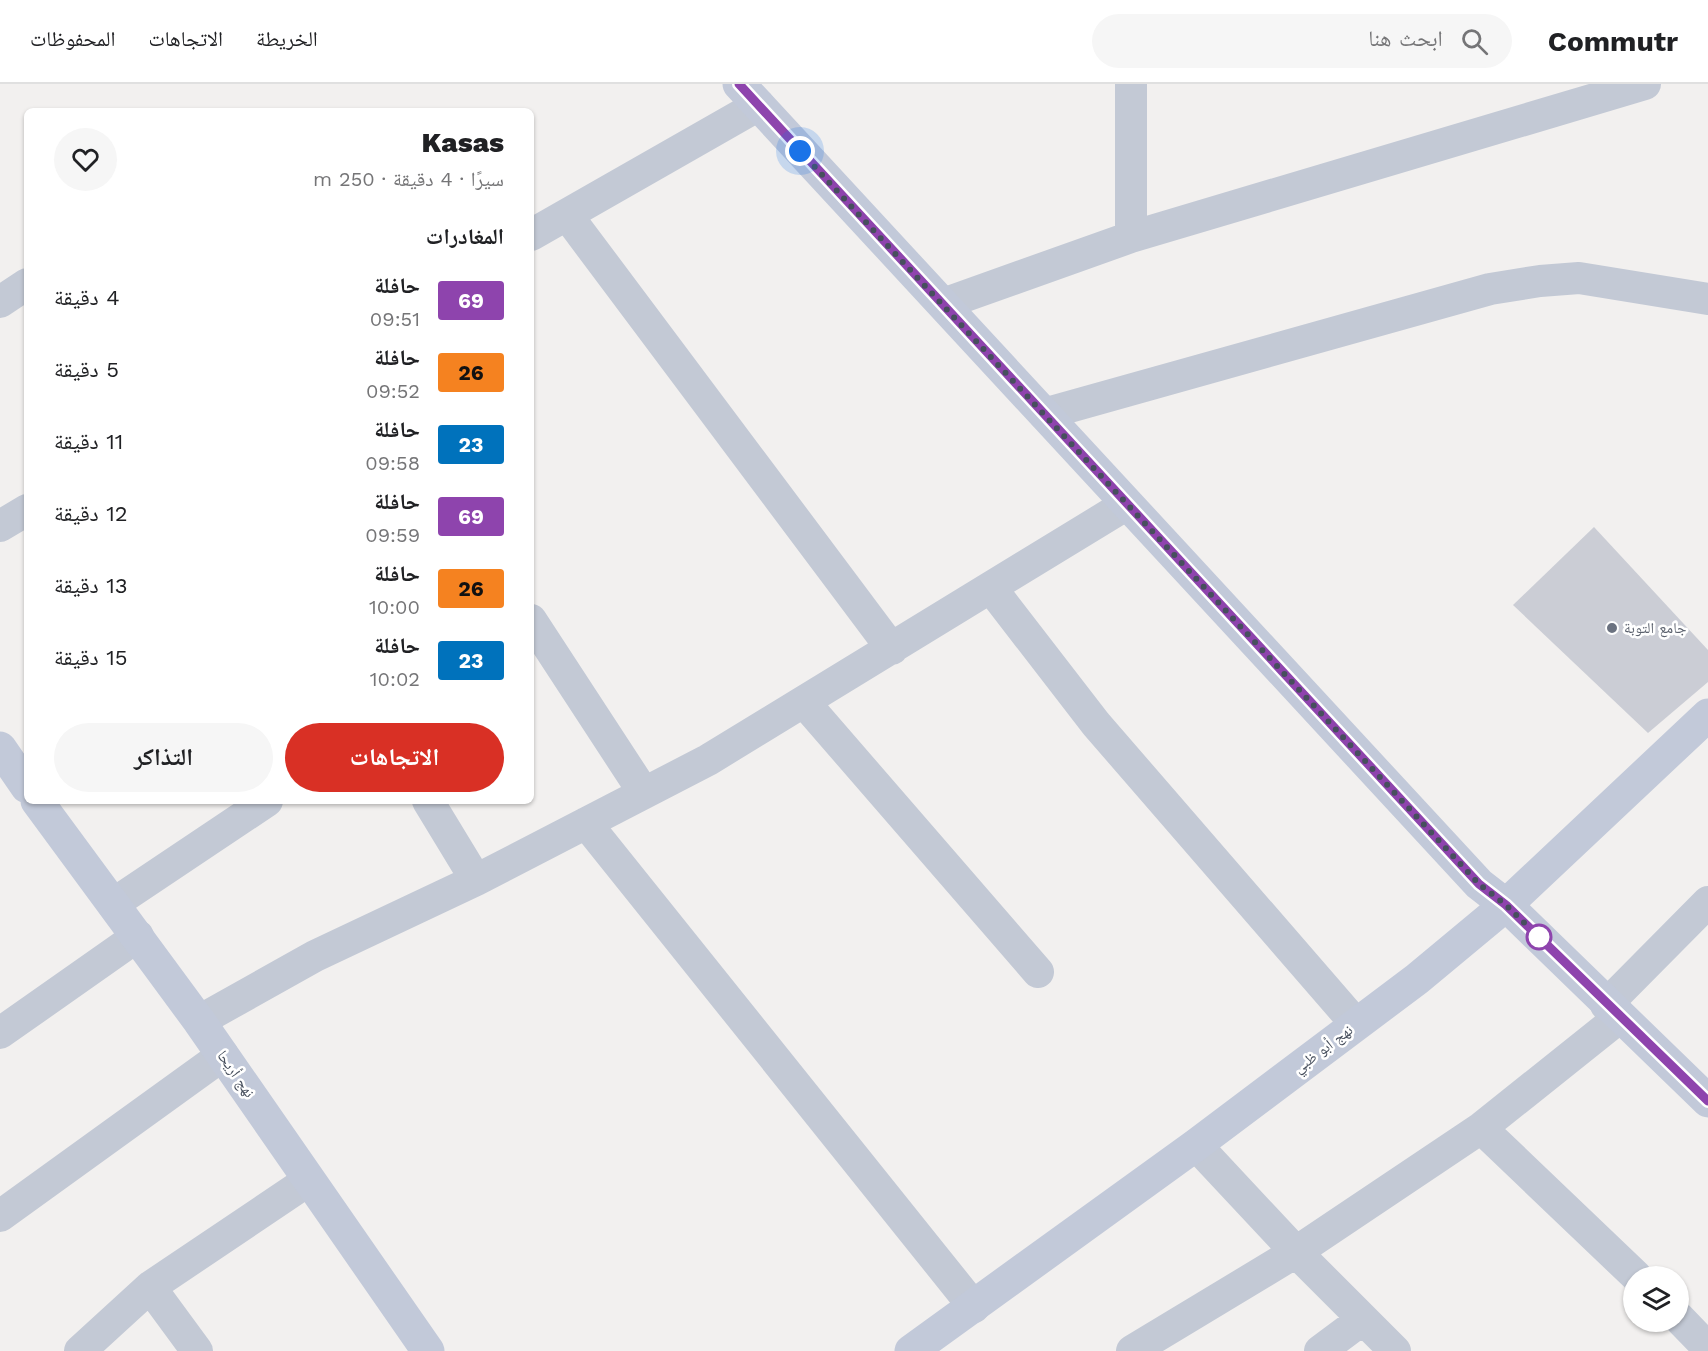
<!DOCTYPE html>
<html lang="ar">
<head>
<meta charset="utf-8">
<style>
	:root { --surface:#fff; --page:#f6f6f6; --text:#202124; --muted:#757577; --line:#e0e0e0; --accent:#d93025 }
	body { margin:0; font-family:"Work Sans","Noto Naskh Arabic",sans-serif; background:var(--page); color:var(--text); direction:rtl; height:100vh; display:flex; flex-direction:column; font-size:22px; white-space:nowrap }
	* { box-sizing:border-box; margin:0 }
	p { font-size:20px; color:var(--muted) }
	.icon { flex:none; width:33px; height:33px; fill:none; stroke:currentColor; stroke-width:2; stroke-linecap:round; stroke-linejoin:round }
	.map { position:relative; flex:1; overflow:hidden; direction:ltr }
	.sheet { position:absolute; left:24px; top:24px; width:510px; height:696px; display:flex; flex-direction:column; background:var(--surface); border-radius:9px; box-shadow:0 2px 4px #0004; direction:rtl }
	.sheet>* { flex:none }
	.badge { padding:0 12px; border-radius:4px; font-size:21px; line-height:39px }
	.controls { position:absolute; left:1623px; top:1182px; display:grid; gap:12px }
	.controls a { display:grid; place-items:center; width:66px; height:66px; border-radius:50%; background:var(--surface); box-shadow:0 2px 4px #0004; font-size:30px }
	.you { position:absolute; width:30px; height:30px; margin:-15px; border:4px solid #fff; border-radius:50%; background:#1a73e8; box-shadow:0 0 0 9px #1a73e833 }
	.map>.badge { position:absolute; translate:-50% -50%; box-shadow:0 0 0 3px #fff }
	h2 { padding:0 30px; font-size:22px; line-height:54px }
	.round { display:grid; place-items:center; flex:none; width:63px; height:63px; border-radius:32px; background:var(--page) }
	.summary { display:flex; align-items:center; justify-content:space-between; height:102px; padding:0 30px }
	h1 { font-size:28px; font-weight:800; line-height:45px }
	.primary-button { display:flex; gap:12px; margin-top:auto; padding:12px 30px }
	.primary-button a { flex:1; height:69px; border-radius:36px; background:var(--accent); color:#fff; font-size:24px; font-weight:800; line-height:69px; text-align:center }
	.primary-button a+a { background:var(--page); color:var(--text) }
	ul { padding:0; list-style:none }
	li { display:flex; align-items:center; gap:18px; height:72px; padding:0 30px }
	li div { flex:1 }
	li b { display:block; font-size:22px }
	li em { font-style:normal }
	li .badge { min-width:66px; font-weight:700; text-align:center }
	header { display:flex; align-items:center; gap:36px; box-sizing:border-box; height:84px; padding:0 30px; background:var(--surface); border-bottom:2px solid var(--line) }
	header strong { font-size:28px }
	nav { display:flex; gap:33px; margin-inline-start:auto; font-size:21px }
	.search { width:420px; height:54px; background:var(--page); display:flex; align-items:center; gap:15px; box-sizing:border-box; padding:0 21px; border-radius:33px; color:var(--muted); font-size:22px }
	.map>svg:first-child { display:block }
</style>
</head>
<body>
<header>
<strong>Commutr</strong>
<div class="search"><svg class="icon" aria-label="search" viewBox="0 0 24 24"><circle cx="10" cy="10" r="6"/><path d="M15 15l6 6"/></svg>ابحث هنا</div>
<nav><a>الخريطة</a><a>الاتجاهات</a><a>المحفوظات</a></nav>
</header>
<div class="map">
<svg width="1708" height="1267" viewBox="0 0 1708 1267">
	<rect width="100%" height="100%" fill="#f2f0ef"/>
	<path fill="#cbcdd5" d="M1594 443 1708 566V598L1648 649 1513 521Z"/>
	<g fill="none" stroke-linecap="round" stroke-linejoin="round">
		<path stroke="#c3c9d5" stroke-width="32" d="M1131 0V153
			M567 131 892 565
			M531 151 759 21
			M0 218 27 200
			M943 220 1131 153 1645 0
			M1044 330 1490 205 1540 197 1579 194 1708 215
			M0 442 27 426
			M991 504 1096 640 1356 940
			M531 536 644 709
			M804 618 1038 888
			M428 717 476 796
			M586 739 974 1223
			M113 820 267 717
			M1606 921 1708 818
			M199 937 315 872 476 796 708 676 1127 420
			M0 949 138 852
			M1481 1044 1620 933
			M1196 1061 1296 1168 1395 1267
			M0 1132 223 971
			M150 1203 309 1096
			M1678 1233 1708 1264
			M80 1267 150 1203 197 1267
			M1132 1267 1296 1168 1481 1044 1636 1192
			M1320 1267 1363 1235"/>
		<path stroke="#c2c9d9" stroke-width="33" d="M739 0 1479 800 1506 821 1708 1017
			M0 664 27 703
			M37 717 199 937 428 1267
			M911 1267 1196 1061 1417 895 1506 821 1708 631"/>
	</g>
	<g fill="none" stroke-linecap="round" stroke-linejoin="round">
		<g stroke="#fff" stroke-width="14">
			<path id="line" d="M739 0 1479 800 1506 821 1708 1017"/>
		</g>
		<use href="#line" stroke="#8e44ad" stroke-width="9"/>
		<path stroke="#474f5d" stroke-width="6" stroke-dasharray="0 10.8" d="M800 67 1479 800 1506 821 1539 853"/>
	</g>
	<circle fill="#6b7280" stroke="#fff" stroke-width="2" cx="1612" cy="544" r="6"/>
	<circle fill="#fff" stroke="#8e44ad" stroke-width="3" cx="1539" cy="853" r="12"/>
	<g text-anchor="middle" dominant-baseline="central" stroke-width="5" stroke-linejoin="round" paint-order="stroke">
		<g font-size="15" fill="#5b616d" stroke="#fff" text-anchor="start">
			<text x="1624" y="544">جامع التوبة</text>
		</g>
		<g font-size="15" fill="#474f5d" stroke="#fff">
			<text transform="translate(1323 965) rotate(-37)">نهج أبو ظبي</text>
			<text transform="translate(236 990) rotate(55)">نهج أريحا</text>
		</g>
	</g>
</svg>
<div class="controls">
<a><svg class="icon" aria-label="layers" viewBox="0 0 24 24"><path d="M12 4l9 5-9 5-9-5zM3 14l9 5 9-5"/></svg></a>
</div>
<div class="you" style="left:800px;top:67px"></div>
<section class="sheet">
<div class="summary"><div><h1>Kasas</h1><p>سيرًا · 4 دقيقة · 250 m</p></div><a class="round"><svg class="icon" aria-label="heart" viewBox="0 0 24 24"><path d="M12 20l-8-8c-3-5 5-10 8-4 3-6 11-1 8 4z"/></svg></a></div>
<h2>المغادرات</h2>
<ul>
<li><span class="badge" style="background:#8e44ad;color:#fff">69</span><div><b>حافلة</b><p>09:51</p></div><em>4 دقيقة</em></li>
<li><span class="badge" style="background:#f58220;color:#111">26</span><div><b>حافلة</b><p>09:52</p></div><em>5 دقيقة</em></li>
<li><span class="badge" style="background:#0072bc;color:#fff">23</span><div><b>حافلة</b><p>09:58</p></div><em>11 دقيقة</em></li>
<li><span class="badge" style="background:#8e44ad;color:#fff">69</span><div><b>حافلة</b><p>09:59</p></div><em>12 دقيقة</em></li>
<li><span class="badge" style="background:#f58220;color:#111">26</span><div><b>حافلة</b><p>10:00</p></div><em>13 دقيقة</em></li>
<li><span class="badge" style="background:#0072bc;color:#fff">23</span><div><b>حافلة</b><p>10:02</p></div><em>15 دقيقة</em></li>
</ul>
<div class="primary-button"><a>الاتجاهات</a><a>التذاكر</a></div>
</section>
</div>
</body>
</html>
